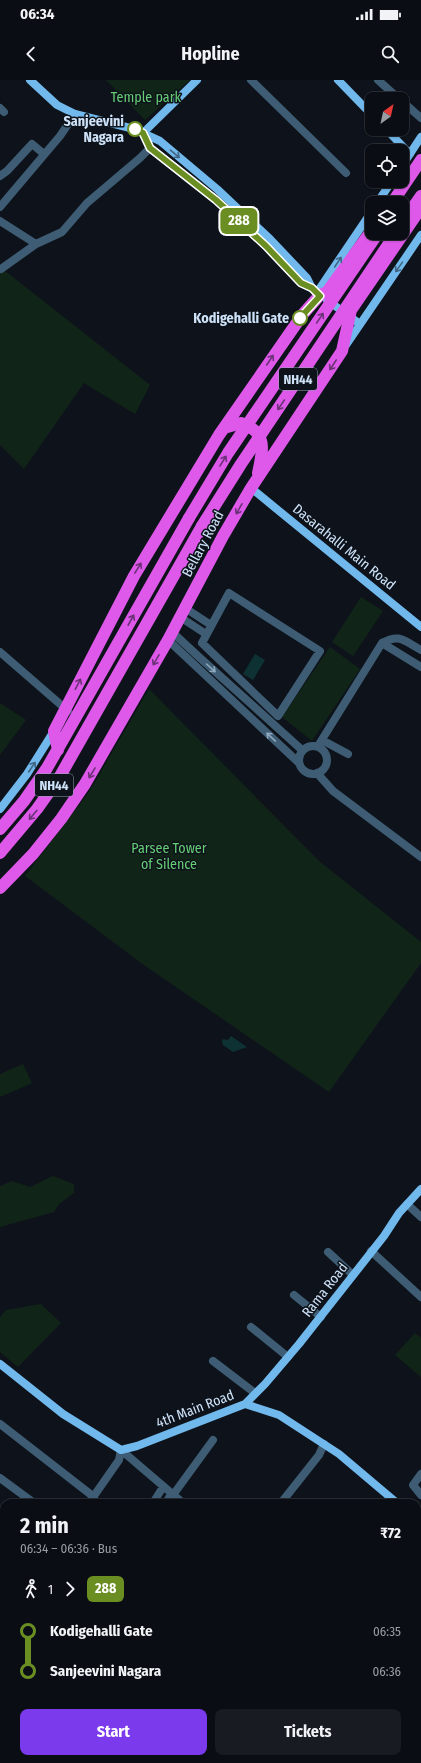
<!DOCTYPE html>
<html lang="en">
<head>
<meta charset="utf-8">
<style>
	:root { --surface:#0a0e14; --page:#181c22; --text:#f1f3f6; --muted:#999ca0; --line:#2a2e34; --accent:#7c3aed }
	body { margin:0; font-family:"Fira Sans Condensed",sans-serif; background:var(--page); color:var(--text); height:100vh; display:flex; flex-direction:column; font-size:15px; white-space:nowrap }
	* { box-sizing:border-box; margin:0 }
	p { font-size:13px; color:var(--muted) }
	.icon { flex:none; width:22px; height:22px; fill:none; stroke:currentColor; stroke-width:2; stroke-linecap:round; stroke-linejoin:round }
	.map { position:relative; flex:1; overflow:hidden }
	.drawer { position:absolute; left:0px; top:1419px; width:421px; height:264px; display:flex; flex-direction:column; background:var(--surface); border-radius:12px 12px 0 0; box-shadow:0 1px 3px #0004,0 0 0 1px var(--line) }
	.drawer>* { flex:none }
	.badge { padding:0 8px; border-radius:6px; font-size:14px; line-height:26px }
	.needle { width:26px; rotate:33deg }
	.fabs { position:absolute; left:365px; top:12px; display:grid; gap:8px }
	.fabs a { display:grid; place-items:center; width:44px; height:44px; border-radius:8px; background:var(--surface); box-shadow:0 1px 3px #0004,0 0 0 1px var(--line); font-size:20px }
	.map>.badge { position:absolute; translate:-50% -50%; box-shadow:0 0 0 2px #fff }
	.legs { display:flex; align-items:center; gap:6px; height:44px; padding:0 20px; font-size:13px }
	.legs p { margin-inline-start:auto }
	.headline { display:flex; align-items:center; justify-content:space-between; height:68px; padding:0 20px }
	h1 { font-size:22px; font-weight:700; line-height:30px }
	.button { display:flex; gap:8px; margin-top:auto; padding:8px 20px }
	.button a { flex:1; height:46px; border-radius:8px; background:var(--accent); color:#fff; font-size:16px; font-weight:700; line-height:46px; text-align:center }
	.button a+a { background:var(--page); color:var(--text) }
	ul { padding:0 20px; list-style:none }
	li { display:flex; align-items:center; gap:14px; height:40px; font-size:15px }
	li i { display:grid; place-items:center; width:6px; height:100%; margin:0 5px; background:currentColor }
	li i::after { content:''; width:10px; height:10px; margin:-5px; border:3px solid; border-radius:50%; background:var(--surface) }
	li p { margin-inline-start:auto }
	li:first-child i { background:linear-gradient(#0000 50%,currentColor 0) }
	li:last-child i { background:linear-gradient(currentColor 50%,#0000 0) }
	.status { display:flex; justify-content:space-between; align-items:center; height:28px; padding:0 20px; background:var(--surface); direction:ltr }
	.status svg { height:11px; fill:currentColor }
	header { display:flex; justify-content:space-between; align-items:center; height:52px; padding:0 20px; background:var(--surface); font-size:18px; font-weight:700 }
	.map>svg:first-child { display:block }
</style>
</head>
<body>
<div class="status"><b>06:34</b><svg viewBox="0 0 49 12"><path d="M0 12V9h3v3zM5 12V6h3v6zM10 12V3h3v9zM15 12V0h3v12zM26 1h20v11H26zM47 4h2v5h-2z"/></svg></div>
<header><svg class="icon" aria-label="back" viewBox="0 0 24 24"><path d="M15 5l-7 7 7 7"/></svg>Hopline<svg class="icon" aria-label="search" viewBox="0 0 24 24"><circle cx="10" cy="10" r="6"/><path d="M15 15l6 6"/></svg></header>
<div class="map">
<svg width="421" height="1683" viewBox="0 0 421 1683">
	<rect width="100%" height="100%" fill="#0e131b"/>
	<path fill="#112418" d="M106 0H190L145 40Z
		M4 190 150 305 135 334 84 303 24 389 0 365V191Z
		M361 517 383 531 353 576 332 562Z
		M330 567 360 589 312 661 282 637Z
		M149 609 319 781 421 862V883L329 1012 141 883 25 796 89 712Z
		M0 623 26 640 0 675Z
		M23 984 32 1003 0 1017V994Z
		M53 1096 74 1104V1113L59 1124 54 1132 0 1147V1106L12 1101 30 1107Z
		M41 1224 61 1243 18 1287 0 1272V1237L6 1230Z
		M415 1253 421 1258V1297L395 1275Z
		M421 1507V1541L417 1545V1511Z
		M4 1564V1600L0 1598V1570Z
		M417 1596 421 1598V1683H382L377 1679H417Z
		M283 1679H352L349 1683H288Z"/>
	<path fill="#0e3234" d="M255 574 265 580 253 600 243 594Z
		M231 956 247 967 233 972 223 965 222 961 223 959 228 960Z"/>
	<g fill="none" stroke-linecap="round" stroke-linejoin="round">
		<path stroke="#3e5d74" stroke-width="8" d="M251 0 346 93
			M378 0 399 19
			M402 21 421 38
			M0 28 4 32
			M0 96 7 91 32 64 44 74
			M0 127 60 56 75 34
			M0 141 36 164 62 152 87 123 140 78 150 68
			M1 189 36 164
			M229 513 320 571 278 636 202 563Z
			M185 528 211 545
			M180 537 206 554
			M172 552 199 577 302 670
			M168 560 299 683
			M382 563C400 553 404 561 421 570
			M0 572 68 631
			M322 660 348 674
			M299 680a14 14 0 1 1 28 0a14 14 0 1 1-28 0Z
			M318 666 382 563 421 587
			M317 693 333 711 421 777
			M407 1124 421 1137
			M371 1171 421 1217
			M328 1172 353 1195
			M294 1215 321 1237
			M251 1247 288 1277
			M213 1281 255 1313
			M0 1344 94 1417
			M421 1394 413 1405 421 1415
			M0 1398 34 1423
			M173 1415 213 1360
			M89 1423 119 1380 121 1370 183 1423
			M153 1423 163 1407
			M166 1423 171 1414
			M281 1423 319 1375 324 1364
			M0 1461 4 1464
			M121 1679 128 1683
			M196 1679 201 1683
			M83 1683 86 1679
			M375 1683H377"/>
		<path stroke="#71b8ec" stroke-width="8" d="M30 0 57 25 75 34 134 49 160 61 217 109 270 159 307 198 312 208
			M338 0 372 35
			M386 49 410 74
			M143 53 150 68 216 120 266 166 301 203 313 209
			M143 53 197 0
			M402 86 421 57
			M377 123 392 101
			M320 215V208L372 131
			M327 220 360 244
			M346 265 421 155
			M251 408 421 547
			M0 729 27 694 54 651
			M0 1284 63 1334 121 1370 137 1366 245 1324 279 1335 339 1374 397 1423
			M245 1324 265 1304 299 1264 384 1156 399 1133 421 1109
			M417 1439 421 1443"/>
		<path stroke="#de59e9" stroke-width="12" d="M392 123 421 80
			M409 133 421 116
			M224 348 241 343C268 352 263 370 258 393
			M58 670 54 651 134 496 219 355 303 234 320 215 327 212 372 150
			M0 749 24 721 47 688 189 438
			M0 773 37 729 59 698 202 446
			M0 808 33 774 61 739 85 704 168 560 223 456 251 408 342 271 351 230 421 128"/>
		<path stroke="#de59e9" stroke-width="12" d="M189 438 228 373 378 153
			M202 446 241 384 396 153"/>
	</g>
	<defs><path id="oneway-shaft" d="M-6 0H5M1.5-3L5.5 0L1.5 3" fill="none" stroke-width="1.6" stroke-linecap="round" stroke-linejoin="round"/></defs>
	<g stroke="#406684">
		<use href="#oneway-shaft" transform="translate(175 74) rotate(40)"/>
		<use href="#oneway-shaft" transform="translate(338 182) rotate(-56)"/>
		<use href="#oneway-shaft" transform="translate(399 187) rotate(125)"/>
		<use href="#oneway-shaft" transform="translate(32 687) rotate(-56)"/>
	</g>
	<g stroke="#6c3278">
		<use href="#oneway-shaft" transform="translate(320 238) rotate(-56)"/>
		<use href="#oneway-shaft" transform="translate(270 280) rotate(-56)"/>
		<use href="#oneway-shaft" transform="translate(333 285) rotate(123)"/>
		<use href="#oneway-shaft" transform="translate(281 325) rotate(124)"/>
		<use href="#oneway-shaft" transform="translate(223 381) rotate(-58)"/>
		<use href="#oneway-shaft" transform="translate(239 429) rotate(120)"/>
		<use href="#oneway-shaft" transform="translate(138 488) rotate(-58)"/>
		<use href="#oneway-shaft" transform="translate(131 540) rotate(-61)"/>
		<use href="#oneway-shaft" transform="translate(156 580) rotate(120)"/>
		<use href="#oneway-shaft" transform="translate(78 604) rotate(-63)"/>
		<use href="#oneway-shaft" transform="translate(92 693) rotate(121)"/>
		<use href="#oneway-shaft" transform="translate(33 735) rotate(130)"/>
	</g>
	<g stroke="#8da7bd">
		<use href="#oneway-shaft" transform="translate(211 588) rotate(42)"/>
		<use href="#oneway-shaft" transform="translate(271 657) rotate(-137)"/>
	</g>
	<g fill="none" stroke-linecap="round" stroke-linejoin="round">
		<g stroke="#fff" stroke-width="9">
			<path id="line-1" d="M135 49 143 53 150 68 216 120 266 166 301 203 312 208 320 216 300 238"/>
		</g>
		<use href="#line-1" stroke="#6b8e23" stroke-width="6"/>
	</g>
	<g fill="#fff" stroke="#6b8e23" stroke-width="2">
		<circle cx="135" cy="49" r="7"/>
		<circle cx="300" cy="238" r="7"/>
	</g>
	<g text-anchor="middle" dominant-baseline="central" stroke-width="3" stroke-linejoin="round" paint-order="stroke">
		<g fill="#0e131b" stroke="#94a5b6" stroke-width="1">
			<rect x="279" y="288" width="38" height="22" rx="3"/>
			<rect x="35" y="694" width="38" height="22" rx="3"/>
		</g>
		<g font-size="13" font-weight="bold" fill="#cee3f9">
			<text x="298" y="299">NH44</text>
			<text x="54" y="705">NH44</text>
		</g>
		<g font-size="14" fill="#65ce75" stroke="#0e131b">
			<text x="146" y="17">Temple park</text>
			<text x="169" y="768">Parsee Tower<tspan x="169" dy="16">of Silence</tspan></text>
		</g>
		<g font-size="14" font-weight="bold" fill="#cee3f9" stroke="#0e131b" text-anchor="end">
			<text x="124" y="41">Sanjeevini<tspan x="124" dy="16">Nagara</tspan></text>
			<text x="289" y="238">Kodigehalli Gate</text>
		</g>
		<g font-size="14" fill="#cee3f9" stroke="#0e131b">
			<text transform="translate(203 464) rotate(-62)">Bellary Road</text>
			<text transform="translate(344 467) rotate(39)">Dasarahalli Main Road</text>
			<text transform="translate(325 1210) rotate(-52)">Rama Road</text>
			<text transform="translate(195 1329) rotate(-21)">4th Main Road</text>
		</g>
	</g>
</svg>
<div class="fabs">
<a><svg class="needle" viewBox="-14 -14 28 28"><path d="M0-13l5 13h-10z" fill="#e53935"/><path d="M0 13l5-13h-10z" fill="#999ca0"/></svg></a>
<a><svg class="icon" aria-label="locate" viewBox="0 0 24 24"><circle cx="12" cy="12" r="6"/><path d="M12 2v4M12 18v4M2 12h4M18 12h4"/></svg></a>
<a><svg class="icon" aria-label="layers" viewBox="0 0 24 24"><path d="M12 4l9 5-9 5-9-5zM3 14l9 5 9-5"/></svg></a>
</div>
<b class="badge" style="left:239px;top:141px;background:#6b8e23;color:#fff">288</b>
<section class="drawer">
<div class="headline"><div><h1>2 min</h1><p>06:34 – 06:36 · Bus</p></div><b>₹72</b></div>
<div class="legs"><svg class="icon" aria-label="walk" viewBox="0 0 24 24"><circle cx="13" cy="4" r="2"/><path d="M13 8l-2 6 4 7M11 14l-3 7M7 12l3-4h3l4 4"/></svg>1<svg class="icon" aria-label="forward" viewBox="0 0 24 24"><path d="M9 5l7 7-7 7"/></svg><b class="badge" style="background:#6b8e23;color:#fff">288</b></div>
<ul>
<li><i style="color:#6b8e23"></i><b>Kodigehalli Gate</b><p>06:35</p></li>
<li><i style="color:#6b8e23"></i><b>Sanjeevini Nagara</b><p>06:36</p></li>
</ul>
<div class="button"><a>Start</a><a>Tickets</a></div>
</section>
</div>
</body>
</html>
